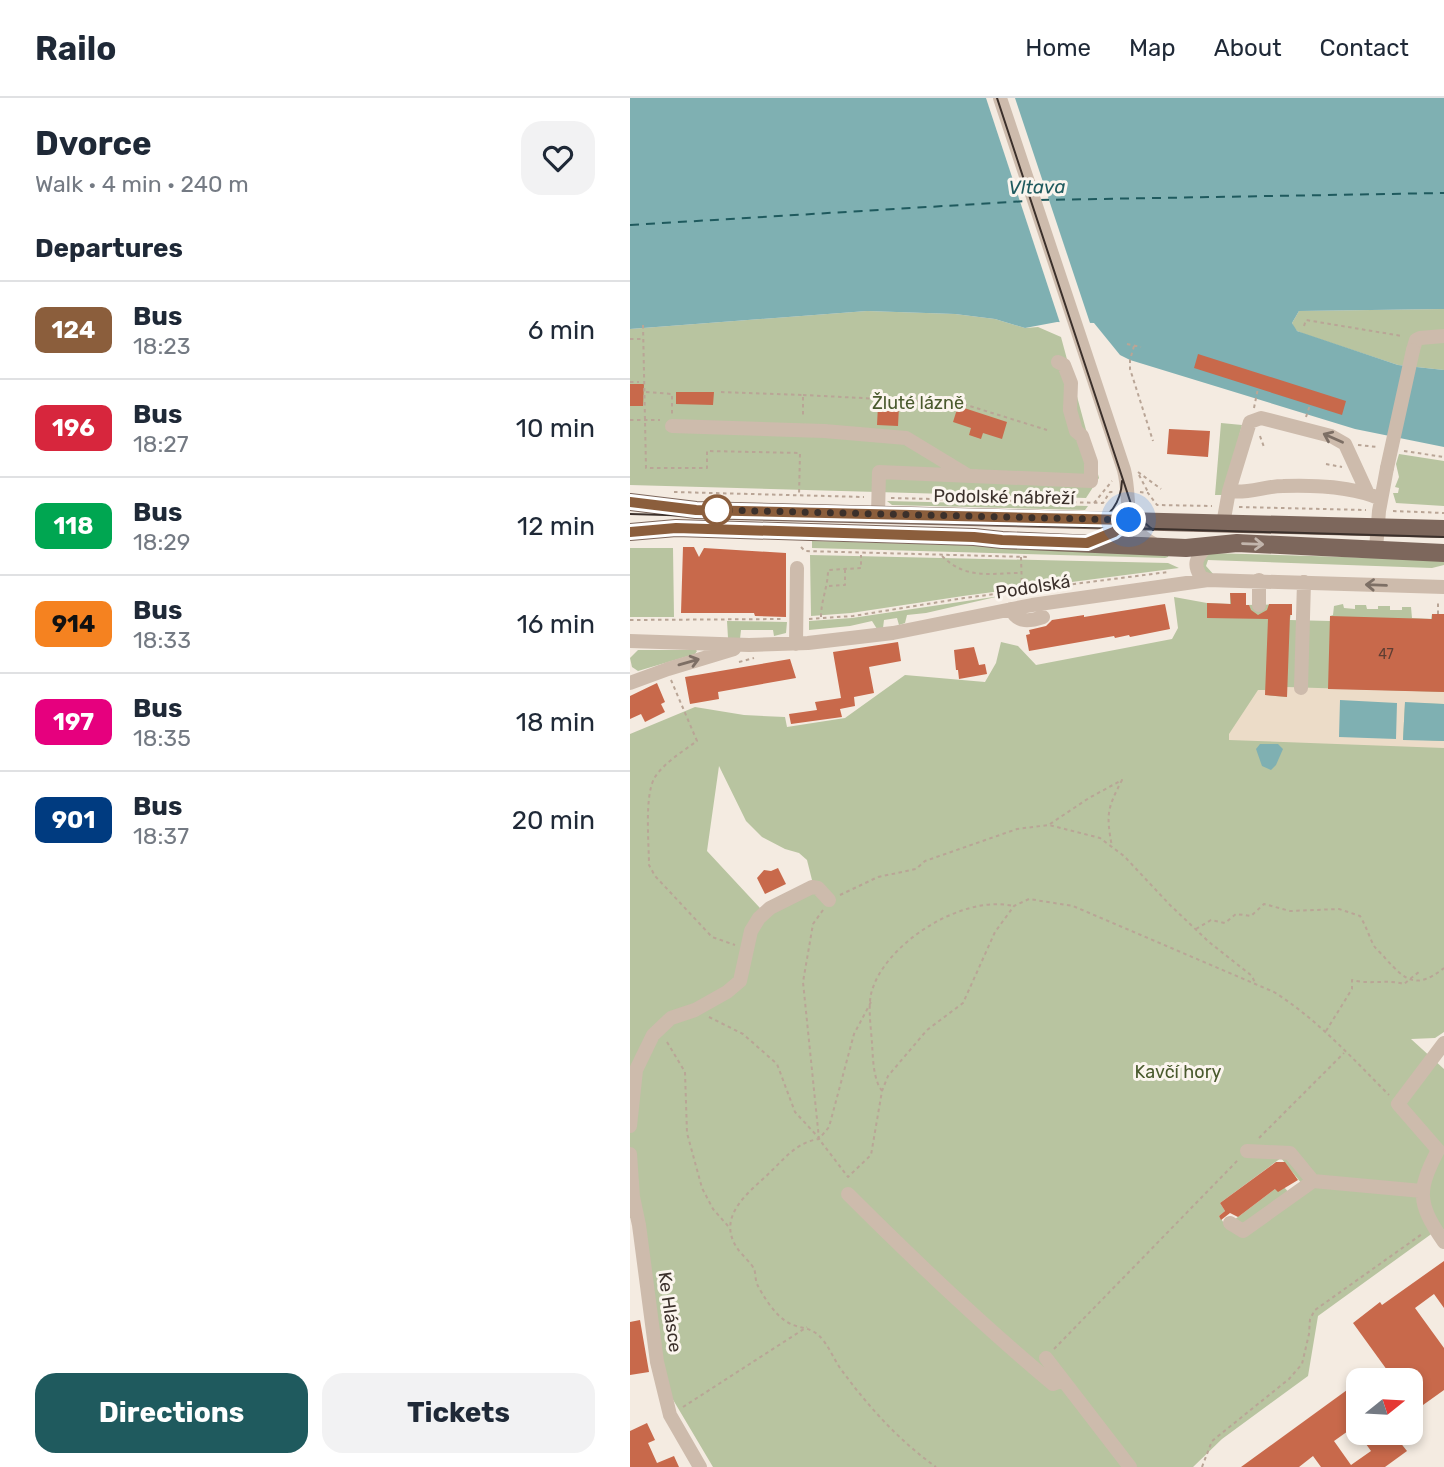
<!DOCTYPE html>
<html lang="en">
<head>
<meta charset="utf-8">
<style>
	:root { --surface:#fff; --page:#f2f2f3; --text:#1f2937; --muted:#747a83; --line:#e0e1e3; --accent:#1f5a5e }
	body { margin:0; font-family:Rubik,sans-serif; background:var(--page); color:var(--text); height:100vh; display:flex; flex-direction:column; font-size:26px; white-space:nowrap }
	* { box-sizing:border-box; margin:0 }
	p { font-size:23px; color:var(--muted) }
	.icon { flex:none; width:38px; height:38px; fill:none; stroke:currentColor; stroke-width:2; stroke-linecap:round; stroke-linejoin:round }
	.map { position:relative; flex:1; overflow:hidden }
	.side { display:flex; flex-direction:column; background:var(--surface); width:630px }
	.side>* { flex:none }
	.badge { padding:0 14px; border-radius:10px; font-size:24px; line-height:46px }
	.needle { width:46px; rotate:72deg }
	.fabs { position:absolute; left:716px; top:1270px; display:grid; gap:14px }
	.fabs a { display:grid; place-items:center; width:77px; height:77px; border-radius:14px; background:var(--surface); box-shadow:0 4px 10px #0003; font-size:35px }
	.you { position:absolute; width:35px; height:35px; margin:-18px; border:5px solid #fff; border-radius:50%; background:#1a73e8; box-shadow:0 0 0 10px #1a73e833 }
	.map>.badge { position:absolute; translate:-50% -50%; box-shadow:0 0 0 4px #fff }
	h2 { padding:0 35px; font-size:26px; line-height:63px }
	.round { display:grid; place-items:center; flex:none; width:74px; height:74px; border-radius:21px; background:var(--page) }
	.headline { display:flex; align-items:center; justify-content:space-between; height:119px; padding:0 35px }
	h1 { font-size:33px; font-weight:700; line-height:52px }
	.primary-button { display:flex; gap:14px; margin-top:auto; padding:14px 35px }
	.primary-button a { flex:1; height:80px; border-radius:21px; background:var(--accent); color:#fff; font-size:28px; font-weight:700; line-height:80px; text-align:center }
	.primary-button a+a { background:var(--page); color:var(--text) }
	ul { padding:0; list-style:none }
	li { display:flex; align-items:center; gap:21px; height:98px; padding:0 35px; border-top:2px solid var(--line) }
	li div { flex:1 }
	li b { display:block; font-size:26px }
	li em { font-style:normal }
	li .badge { min-width:77px; font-weight:700; text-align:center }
	header { display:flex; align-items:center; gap:42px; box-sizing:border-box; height:98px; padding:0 35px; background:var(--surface); border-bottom:2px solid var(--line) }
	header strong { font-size:33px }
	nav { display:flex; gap:38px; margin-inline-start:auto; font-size:24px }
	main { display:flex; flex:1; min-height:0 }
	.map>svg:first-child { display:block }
</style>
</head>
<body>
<header>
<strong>Railo</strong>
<nav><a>Home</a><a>Map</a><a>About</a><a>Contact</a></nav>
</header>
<main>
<section class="side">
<div class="headline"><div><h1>Dvorce</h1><p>Walk · 4 min · 240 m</p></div><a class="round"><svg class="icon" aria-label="heart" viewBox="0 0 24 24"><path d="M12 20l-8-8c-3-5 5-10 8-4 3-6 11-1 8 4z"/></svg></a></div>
<h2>Departures</h2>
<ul>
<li><span class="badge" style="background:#8b5e3c;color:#fff">124</span><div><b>Bus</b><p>18:23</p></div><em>6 min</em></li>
<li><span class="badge" style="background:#d7263d;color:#fff">196</span><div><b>Bus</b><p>18:27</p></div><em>10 min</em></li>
<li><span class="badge" style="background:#00a651;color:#fff">118</span><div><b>Bus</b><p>18:29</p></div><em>12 min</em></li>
<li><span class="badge" style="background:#f58220;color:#111">914</span><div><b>Bus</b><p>18:33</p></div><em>16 min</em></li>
<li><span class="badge" style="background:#e6007e;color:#fff">197</span><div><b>Bus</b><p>18:35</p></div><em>18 min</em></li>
<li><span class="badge" style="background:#003b80;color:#fff">901</span><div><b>Bus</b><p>18:37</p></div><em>20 min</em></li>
</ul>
<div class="primary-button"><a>Directions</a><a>Tickets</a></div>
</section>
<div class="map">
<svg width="814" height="1369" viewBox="0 0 814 1369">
	<rect width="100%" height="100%" fill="#f4ebe1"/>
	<path fill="#b8c4a0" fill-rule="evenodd" d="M814 211V272L768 267 674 236 665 232 662 225 669 213Z
		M237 213 325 216 365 221 395 230 408 229 431 239 469 380 456 400 0 387V231Z
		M591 325 612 327 594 397H585Z
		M769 356 814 363V408L766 405 763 395H768L769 390 765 389 769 379 766 366Z
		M257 403 458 408 455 412 262 407Z
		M182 443 540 453 538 459 535 460 182 450Z
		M0 450H43L44 519H0Z
		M580 455 814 462V467L802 470 578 462 576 468 585 478 575 476 570 462Z
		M180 457 538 465 549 470 333 498 221 515 181 518Z
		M600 495H616V507L662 506 660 522 700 523V518L703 517 704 508 713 506 714 510 725 511V507H736L737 511H748V508H760V512H772V509H781L782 520 801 521 802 516H814V934L805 940 781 941 814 971V1132L811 1129 688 1218 678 1278 592 1341 563 1369H83L42 1300 36 1283 11 1118 0 1120V636L65 609 114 617 155 619 157 629 215 620 275 577 355 584 366 565 371 544 388 548 406 567 542 541 548 530 544 499 577 505 600 506ZM89 668 116 723 132 739 155 751 169 755 177 762 183 786 130 810 77 753ZM651 1060 672 1086 660 1096 654 1089 645 1091 596 1128 589 1118 595 1113 590 1105Z
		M370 498 296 515 277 517 275 525 269 527 267 520 254 522 253 530 247 531 242 523 220 528 179 532V523L222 520Z
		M97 523 157 524 156 535 144 538 143 532H111L110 541 98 540Z
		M8 552H66L67 553 65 556 8 573 2 569 0 560Z"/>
	<path fill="#ecdcc8" d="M657 589 814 594V606L775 605 773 641 814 643V650L599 642V636L628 592H635L636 597 656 599Z"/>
	<path fill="#7fb0b2" d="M0 0H814V211L669 213 662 225 667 233 768 267 814 272V349L725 331 500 262 490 257 464 225 427 224 395 230 365 221 325 216 237 213 0 231Z
		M710 602 767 605 766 641 709 639Z
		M775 604 814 606V643L773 642Z
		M630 646H648L653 651 646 667 641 672 632 668 626 651Z"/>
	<path fill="#f4ebe1" d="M356 0H385L461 228H431Z"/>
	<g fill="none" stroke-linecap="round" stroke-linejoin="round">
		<path stroke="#1f5a5e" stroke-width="2" stroke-dasharray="9 7" stroke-linecap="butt" d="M410 102 814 95
			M0 127 397 103"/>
	</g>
	<path fill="#c8694b" d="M568 256 716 303 712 317 564 270Z
		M0 286H14L13 308H0Z
		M46 294H84L83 307 46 306Z
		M248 307 269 308 268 328 247 327Z
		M328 308 377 324 372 341 353 335 351 341 339 337 341 330 323 324Z
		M539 331 580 333 578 359 537 356Z
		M53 449H64L69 459 74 450 156 455V519L125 518 124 515H51Z
		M600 495H616V507H619L621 512 628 517 637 512 639 506H662V517H660L657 599 635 597 638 521 577 520V505L601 506Z
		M535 506 540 531 500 539 499 537 485 540 484 538 399 553 396 537 400 536 399 532 416 528 422 522 454 517V519Z
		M802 516H814V594L698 591 700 518 802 521Z
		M268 544 271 563 239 569 244 595 224 599 225 608 210 611 212 619 161 626 159 616 187 612 185 604 211 600 203 554Z
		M344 549 349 567 355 566 357 576 329 581 328 572H326L324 552Z
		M160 561 166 580 88 594 89 601 60 606 55 579Z
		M27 585 35 604 31 606 35 614 15 624 11 616 0 621V598Z
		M148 770 156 786 135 796 127 780 134 772 141 773Z
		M646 1064H655L668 1082 648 1094 645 1091 608 1119 600 1115 591 1122 589 1118 595 1113 590 1105Z
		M814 1163V1210L804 1196 785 1210 814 1250V1292L786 1312 780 1304V1283H765L723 1225 750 1204 752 1207Z
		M10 1222 19 1274 0 1277V1224Z
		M728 1284V1326L704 1343 721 1367 741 1353 728 1335H779L769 1343 777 1353 755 1369H691L683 1358 669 1369H611Z
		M17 1325 25 1342 18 1345 27 1365 44 1358 49 1369H0V1333Z"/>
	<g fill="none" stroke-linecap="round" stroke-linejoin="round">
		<path stroke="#b9a596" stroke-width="2" stroke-dasharray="3.5 3.5" stroke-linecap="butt" d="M13 227 16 370H77V353L170 355 169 398
			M674 228 676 222 772 238
			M0 241H13
			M497 246 511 249
			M504 248 500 262V271L523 343
			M0 284H9
			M16 294 42 296V316
			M91 294 173 297V319
			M173 297 330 305 417 332
			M624 310 628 290
			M676 319 680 307
			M0 322H30
			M630 338 634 349
			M728 347 747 349
			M774 353 814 359
			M696 366 712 369
			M508 374 531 391
			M509 377 518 394
			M44 394 234 399
			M510 394 518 395 527 407 582 408
			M261 400 473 405 480 394H483
			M464 405 482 383
			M609 409 736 412
			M763 413 814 415
			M171 449 175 453 398 459
			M312 458C336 482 360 475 391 475
			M391 459 392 492
			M199 488 215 487V471
			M808 516V503
			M191 519C191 502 198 489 198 472L231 470V457
			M179 521 223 518 334 500 538 474
			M0 522 153 521
			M109 564 124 560
			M41 582 67 643C52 654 35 664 25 679 14 697 19 745 19 767L25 778 82 839 105 847
			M420 726 459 700 492 682C477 711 476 716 482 749
			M210 797 248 779 286 771 295 763 387 731 419 727 470 740 494 758 540 807 579 844 622 878 625 885
			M193 812 183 826 173 884 189 1041 218 1079 241 1057 252 993 258 978 297 932 333 905 365 834 384 808 399 801 443 808 644 894C688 922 722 960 759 997
			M566 831 581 822 595 825 606 816 621 818 634 806 660 813 709 811 730 818C736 828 739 838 744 848 747 852 752 856 755 860 776 883 786 892 814 870
			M241 904 224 936 199 1029 189 1041C165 1044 152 1064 134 1080 113 1099 88 1121 107 1150 111 1156 122 1166 124 1171 126 1175 125 1181 127 1186 133 1198 145 1217 157 1224 170 1232 181 1227 193 1242 200 1251 204 1261 210 1270 237 1307 268 1342 306 1369
			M79 919 113 936 147 966 165 1014 189 1040
			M696 933 722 891V882C739 887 757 881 774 886L790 873
			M37 944 55 974 57 1035 72 1090 83 1111 98 1128
			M252 993C243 981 243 960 242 945 241 930 238 911 241 896 253 846 333 796 383 808
			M629 1040 714 955
			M424 1251 608 1062
			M53 1309 177 1229
			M572 1369 582 1343 659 1281 672 1266 679 1236 680 1221 685 1212 792 1136"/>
		<path stroke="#cdbbac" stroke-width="14" d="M370 0 494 372C503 408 488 428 527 448
			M783 252 786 242 790 240 814 238
			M42 328 194 333 276 340 337 377
			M738 396 715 346 701 338 631 320 620 324 599 393C618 396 635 388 653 388 685 387 722 388 751 401
			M248 417 249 374 461 383V364L452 338 446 333 440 312 441 285 434 267 428 264
			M593 426 599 393
			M461 443 484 434 499 422
			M575 450C566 460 563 467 571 479L578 482
			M746 451 749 413 757 370
			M629 507V482
			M381 511C387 526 401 523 413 519
			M0 543 119 547 178 545 263 535 402 507 578 482 814 489
			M166 546 167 470
			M0 585 38 571 104 551
			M671 590 674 484
			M814 945 768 1006 808 1052C787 1093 787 1105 814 1144
			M0 1028 6 972 23 937 41 920 65 912 97 894 110 883 121 833 129 820 140 810 182 789 188 790 199 802
			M617 1053 660 1055 683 1083 792 1093
			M0 1056 3 1099 9 1127 27 1264 40 1317 70 1369
			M218 1096C284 1162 351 1226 423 1286L433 1282
			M600 1125 613 1133 683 1083
			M416 1260 500 1369"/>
		<path stroke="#7d675c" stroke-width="18" d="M0 404 66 412 814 431
			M0 434 46 430 344 439 372 442 556 450 607 445 814 455"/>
		<path stroke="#3b302b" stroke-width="2" d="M367 0 501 406 508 419 523 432
			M0 416 814 439
			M459 426C480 421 491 404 492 383"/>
		<path stroke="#cdbbac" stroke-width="14" d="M757 370 783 252"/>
	</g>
	<defs><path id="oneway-shaft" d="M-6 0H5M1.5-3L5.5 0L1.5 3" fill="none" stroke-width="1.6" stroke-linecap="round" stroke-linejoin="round" transform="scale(1.75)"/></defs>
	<g stroke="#7d6f65">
		<use href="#oneway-shaft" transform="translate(703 340) rotate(-156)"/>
		<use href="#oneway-shaft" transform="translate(746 487) rotate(-178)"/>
		<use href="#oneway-shaft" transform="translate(59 564) rotate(-16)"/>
	</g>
	<use stroke="#c2b5ac" href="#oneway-shaft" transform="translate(623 446) rotate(2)"/>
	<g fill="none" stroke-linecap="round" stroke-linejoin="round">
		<g stroke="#fff" stroke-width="16">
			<path id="line" d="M0 404 66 412 499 422 484 434 457 445 372 442 344 439 46 430 0 434"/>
		</g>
		<use href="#line" stroke="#8b5e3c" stroke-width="10"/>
		<path stroke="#3b302b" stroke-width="7" stroke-dasharray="0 12.6" d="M87 412 499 422"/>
	</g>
	<circle fill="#fff" stroke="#8b5e3c" stroke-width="3.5" cx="87" cy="412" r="14"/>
	<g text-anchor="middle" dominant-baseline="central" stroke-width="6" stroke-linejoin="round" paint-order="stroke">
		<g font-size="14" fill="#5e3e33">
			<text x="756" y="556">47</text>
		</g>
		<g font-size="18" fill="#4a5a2e" stroke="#fbf5ee">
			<text x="288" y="305">Žluté lázně</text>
			<text x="548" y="974">Kavčí hory</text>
		</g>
		<g font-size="18" fill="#3b302b" stroke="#fbf5ee">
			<text transform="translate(374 399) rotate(1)">Podolské nábřeží</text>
			<text transform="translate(403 489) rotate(-9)">Podolská</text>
			<text transform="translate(40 1214) rotate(82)">Ke Hlásce</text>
		</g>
		<g font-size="19" font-style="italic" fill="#1f5a5e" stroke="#fbf5ee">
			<text transform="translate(407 89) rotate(-1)">Vltava</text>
		</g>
	</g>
</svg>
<div class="fabs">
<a><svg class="needle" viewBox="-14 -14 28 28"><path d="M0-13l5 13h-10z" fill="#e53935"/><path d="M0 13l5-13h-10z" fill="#747a83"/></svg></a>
</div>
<div class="you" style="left:499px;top:422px"></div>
</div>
</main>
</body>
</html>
